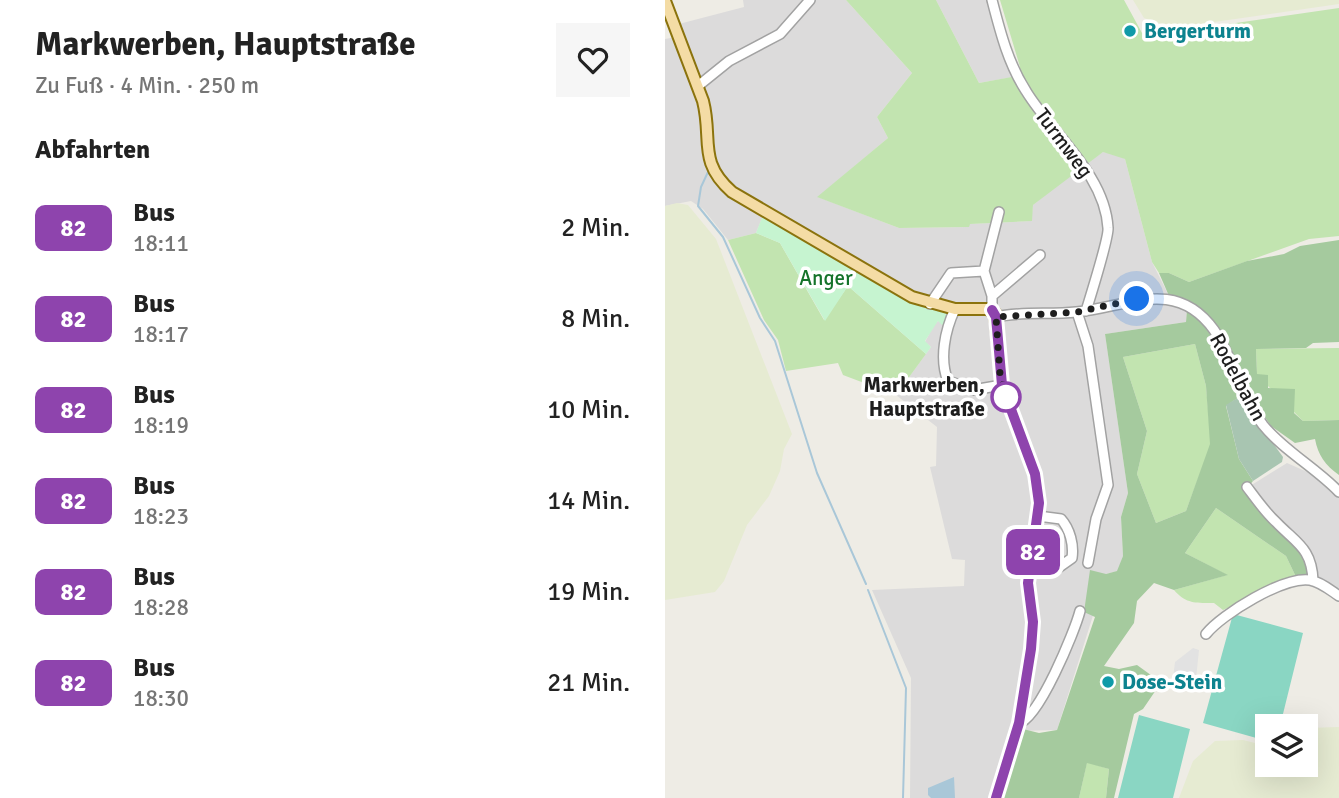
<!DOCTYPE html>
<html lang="de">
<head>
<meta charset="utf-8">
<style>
	:root { --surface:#fff; --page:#f6f6f6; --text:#222; --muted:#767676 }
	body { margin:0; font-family:Signika,sans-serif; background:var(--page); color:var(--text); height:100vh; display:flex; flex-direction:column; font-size:26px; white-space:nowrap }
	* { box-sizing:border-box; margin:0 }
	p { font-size:23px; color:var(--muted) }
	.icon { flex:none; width:38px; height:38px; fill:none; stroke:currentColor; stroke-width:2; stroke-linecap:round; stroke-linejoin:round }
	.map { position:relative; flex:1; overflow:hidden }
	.drawer { display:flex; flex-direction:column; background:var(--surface); width:665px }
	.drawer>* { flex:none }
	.badge { padding:0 14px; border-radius:10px; font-size:24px; line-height:46px }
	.tools { position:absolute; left:590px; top:714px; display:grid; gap:14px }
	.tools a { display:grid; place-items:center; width:63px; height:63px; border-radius:0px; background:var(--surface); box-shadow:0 7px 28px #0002; font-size:35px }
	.you { position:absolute; width:35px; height:35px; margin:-18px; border:5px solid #fff; border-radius:50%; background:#1a73e8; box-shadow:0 0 0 10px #1a73e833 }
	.map>.badge { position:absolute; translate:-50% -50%; box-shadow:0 0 0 4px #fff }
	h2 { padding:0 35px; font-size:26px; line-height:63px }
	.round { display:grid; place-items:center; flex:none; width:74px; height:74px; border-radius:0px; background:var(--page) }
	.headline { display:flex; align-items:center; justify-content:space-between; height:119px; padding:0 35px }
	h1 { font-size:33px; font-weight:700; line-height:52px }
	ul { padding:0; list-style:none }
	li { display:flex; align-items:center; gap:21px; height:91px; padding:0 35px }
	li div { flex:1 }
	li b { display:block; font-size:26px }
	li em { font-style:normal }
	li .badge { min-width:77px; font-weight:700; text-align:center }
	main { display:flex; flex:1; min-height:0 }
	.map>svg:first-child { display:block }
</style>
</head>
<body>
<main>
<section class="drawer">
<div class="headline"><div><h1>Markwerben, Hauptstraße</h1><p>Zu Fuß · 4 Min. · 250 m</p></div><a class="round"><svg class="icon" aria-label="heart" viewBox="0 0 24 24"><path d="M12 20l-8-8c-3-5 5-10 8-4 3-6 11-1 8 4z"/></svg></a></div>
<h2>Abfahrten</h2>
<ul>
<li><span class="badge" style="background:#8e44ad;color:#fff">82</span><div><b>Bus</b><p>18:11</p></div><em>2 Min.</em></li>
<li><span class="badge" style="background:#8e44ad;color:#fff">82</span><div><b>Bus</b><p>18:17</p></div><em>8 Min.</em></li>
<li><span class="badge" style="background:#8e44ad;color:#fff">82</span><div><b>Bus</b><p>18:19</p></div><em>10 Min.</em></li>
<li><span class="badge" style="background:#8e44ad;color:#fff">82</span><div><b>Bus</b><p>18:23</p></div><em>14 Min.</em></li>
<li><span class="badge" style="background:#8e44ad;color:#fff">82</span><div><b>Bus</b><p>18:28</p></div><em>19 Min.</em></li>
<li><span class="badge" style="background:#8e44ad;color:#fff">82</span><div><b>Bus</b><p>18:30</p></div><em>21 Min.</em></li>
</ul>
</section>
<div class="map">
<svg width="674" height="798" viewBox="0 0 674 798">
	<rect width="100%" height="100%" fill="#eeece5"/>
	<path fill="#dcdbdb" d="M78 0H181L247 73 212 117 223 138 153 197 234 228 304 227V224L366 221 368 205 418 164 438 152 451 154 460 159 487 262 504 296 522 310 521 322 440 334 463 493 456 517 458 556 453 571 441 574 392 730 346 731 326 798H245L246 678 207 590 299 586 300 560 287 559 265 467 271 466 272 427 231 395 266 347 260 342 269 325 273 321 281 323 98 216 91 233 63 240 38 209 26 201 0 206V39L11 37 10 25 79 7Z
		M271 0H323L336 49 348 77 314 83Z
		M622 463 656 478 674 497V592L651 575 649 557 585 486Z"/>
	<path fill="#e6ebd2" d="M468 0H674V4L507 28 479 18Z
		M12 203 23 205 51 239 127 434 119 449 115 471 104 496 82 525 59 581 50 592 0 600V206Z
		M674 727V798H514L528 761 550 741 578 740 602 746V765H640L641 728Z"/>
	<path fill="#c2e4b0" d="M181 0H271L314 83 352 76 355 67 335 0H459L477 33H502L674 8V236L644 239 524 282 504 273H494L487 262 460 159 438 152 368 205 367 221 305 224 304 227 234 228 152 197 223 138 212 117 247 73Z
		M91 233 115 243 159 320 183 286 261 354 231 395 178 375 173 363 121 371 113 340 99 320 63 240Z
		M530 344 541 386 546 444 521 511 491 523 472 474 482 431 458 357Z
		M674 348V420L638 421 592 375 591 349Z
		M551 508 621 556 631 577 558 610 549 603C531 603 521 604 509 590L562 575 520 553Z
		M422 762 444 769 441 798H414Z"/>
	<path fill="#a5ca9e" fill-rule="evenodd" d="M674 240V342L648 343 641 348 591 349 592 374 603 375V388L630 389 629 413 638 421 674 420V475C660 465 653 455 650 439L630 443 606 426 583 393 549 325 535 308 504 296 494 273H504L524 282 582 261 619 254 635 246Z
		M522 310C554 332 556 365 574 397L561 406 574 459 588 481 582 488 636 545 645 577H631L621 556 551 508 520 553 563 575 509 590 489 583 472 601 469 623 439 666 454 669 472 665 490 678 493 687 478 709 469 714 449 798H441L444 769 422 763 414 798H338L358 729 374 733 392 730 430 617 419 612 425 570 441 574 452 571 458 556 456 517 463 493 440 334 521 322ZM530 344 541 386 545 444 521 511 491 523 472 474 482 431 458 357Z"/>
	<path fill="#a8c5b1" d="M574 397 618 457 617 462 588 481 574 459 561 405Z"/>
	<path fill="#c6f4d0" d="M98 215 225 290 285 312 281 323 277 325 273 321 260 341 266 347 261 354 183 286 160 321 115 243 91 233Z"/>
	<path fill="#8ad6c3" d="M568 614 638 633 615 726H602V741L538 723Z
		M474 715 525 729 508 798H453Z"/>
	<path fill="#e2e2e2" d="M528 648 534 650 531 679 508 678 510 662Z"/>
	<path fill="#a9c7d8" d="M289 777 290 798H266L263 795V788Z"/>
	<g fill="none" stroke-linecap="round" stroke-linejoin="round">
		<path stroke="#a9c7d8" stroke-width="2" d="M43 172 36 187 33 206 58 237 95 318 110 341 152 473 201 584
			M203 590 241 688 238 798"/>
		<g stroke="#a2a2a2" stroke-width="12">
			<path id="minor" d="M327 0C335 31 343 63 361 91 387 134 440 174 443 228 444 237 425 298 421 311
				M33 86 64 61 115 34 145 0
				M327 296 375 255
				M265 304 286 273 319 271
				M290 309C280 330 274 359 283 381L308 390 337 385
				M327 310V296L319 271 334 212
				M412 312 423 346 443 485 431 519 423 563
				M331 317C357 311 385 315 411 312 461 308 510 276 549 330 569 359 576 396 598 425 618 450 651 468 674 492
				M582 487C591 499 600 512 611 522 631 543 647 548 648 581
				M365 565 390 570 407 558C409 545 405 529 396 519L373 516
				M541 634C557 614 619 576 645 580 656 582 665 590 674 596
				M354 723C373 720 410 631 415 611"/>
		</g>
		<g stroke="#8b730d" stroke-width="14">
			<path id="major" d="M0 1 38 101C48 140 32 161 67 192L247 297 290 309H322L330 313 337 385 370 474 374 503 363 583 368 622 366 649 354 723 331 798"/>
		</g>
		<use href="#minor" stroke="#fff" stroke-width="9"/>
		<use href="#major" stroke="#f4dca5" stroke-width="10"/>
	</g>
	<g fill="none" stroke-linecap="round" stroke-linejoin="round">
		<g stroke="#fff" stroke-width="16">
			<path id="line" d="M327 310 331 317 337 385 370 474 374 503 363 583 368 622 366 649 354 723 331 798"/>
		</g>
		<use href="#line" stroke="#8e44ad" stroke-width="10"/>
		<path stroke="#1e1e1e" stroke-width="7" stroke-dasharray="0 12.6" d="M341 397 335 374 331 317 412 312 472 299"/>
	</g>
	<g fill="#0f9aa8" stroke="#fff" stroke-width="2.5">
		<circle cx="465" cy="31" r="7"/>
		<circle cx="443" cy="682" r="7"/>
	</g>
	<circle fill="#fff" stroke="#8e44ad" stroke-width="3.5" cx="341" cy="397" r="14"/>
	<g text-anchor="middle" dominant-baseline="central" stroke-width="7" stroke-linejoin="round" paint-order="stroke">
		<g font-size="21" font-weight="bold" fill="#0d838f" stroke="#fff" text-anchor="start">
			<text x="479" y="31">Bergerturm</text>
			<text x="457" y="682">Dose-Stein</text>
		</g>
		<g font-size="21" fill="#1e1e1e" stroke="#fff">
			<text transform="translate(399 143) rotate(53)">Turmweg</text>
			<text transform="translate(573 377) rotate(62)">Rodelbahn</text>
		</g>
		<g font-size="21" fill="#15732a" stroke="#fff">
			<text x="161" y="278">Anger</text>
		</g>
		<g font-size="21" font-weight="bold" fill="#1e1e1e" stroke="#fff" text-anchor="end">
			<text x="320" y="385">Markwerben,<tspan x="320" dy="24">Hauptstraße</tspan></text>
		</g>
	</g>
</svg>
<div class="tools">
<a><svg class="icon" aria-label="layers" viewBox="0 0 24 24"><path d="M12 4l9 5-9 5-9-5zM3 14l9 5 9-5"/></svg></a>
</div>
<div class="you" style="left:472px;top:299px"></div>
<b class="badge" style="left:368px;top:552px;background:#8e44ad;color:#fff">82</b>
</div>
</main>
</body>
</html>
